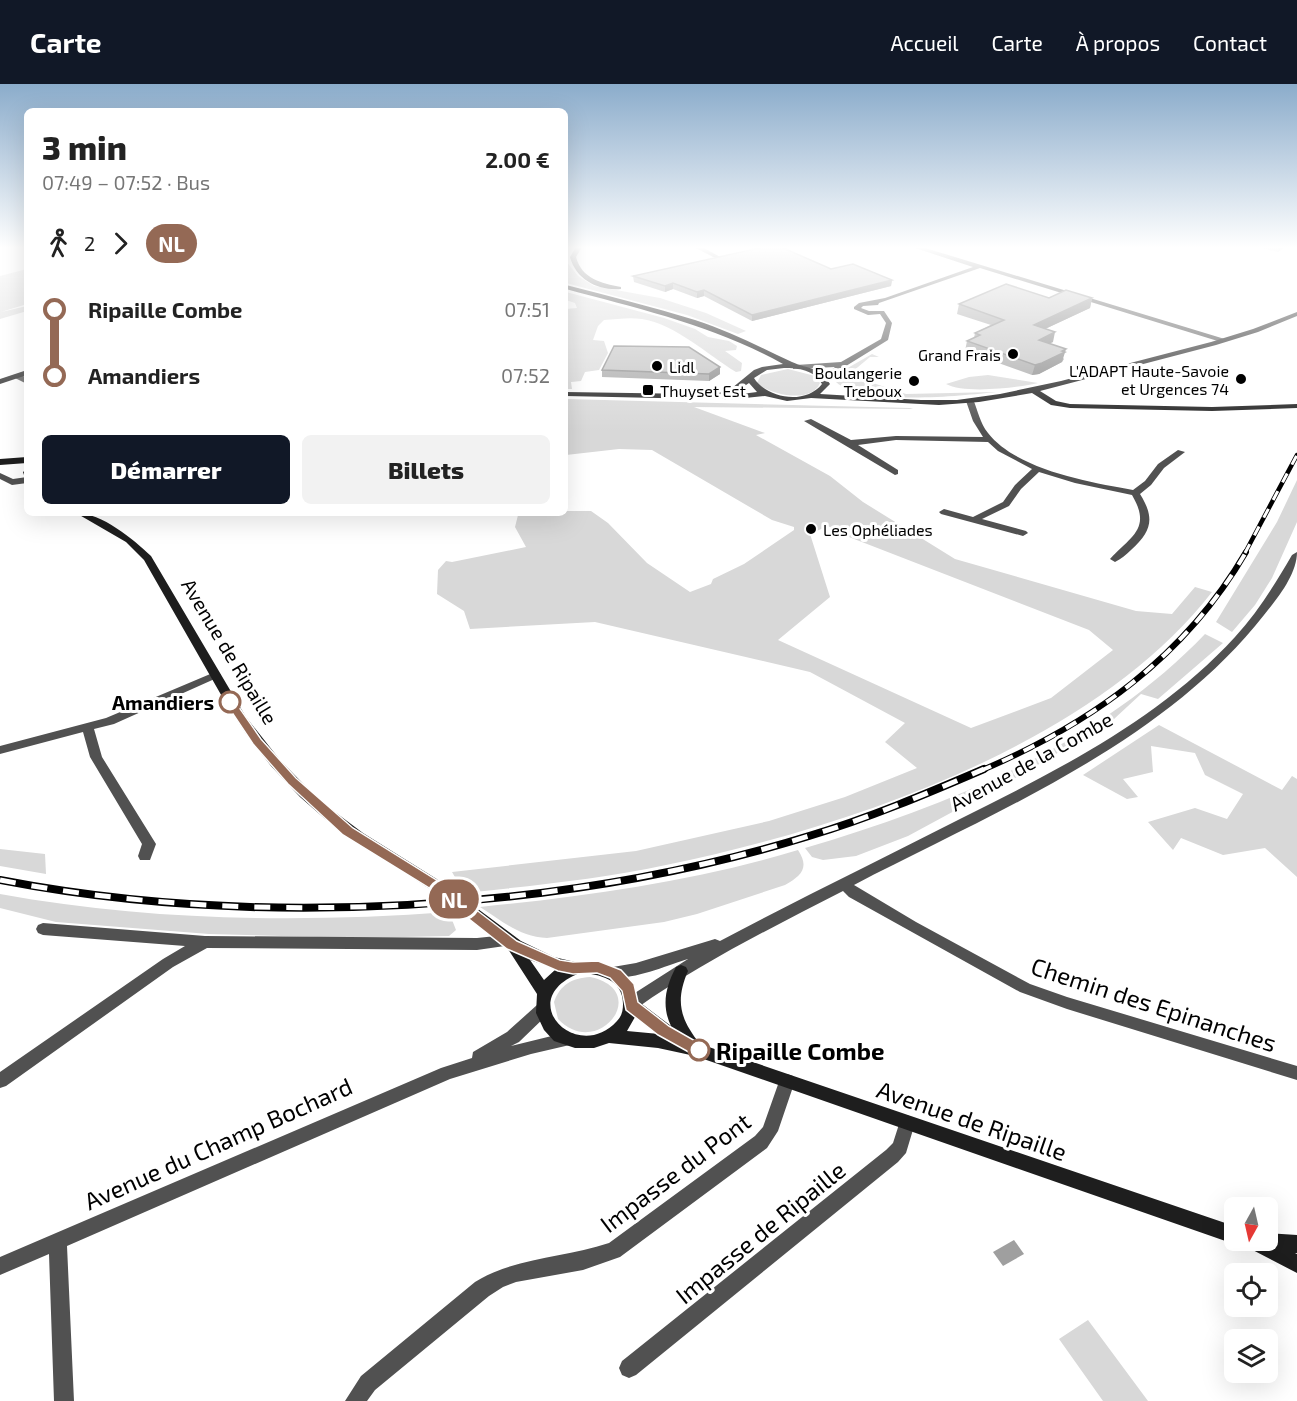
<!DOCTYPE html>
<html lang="fr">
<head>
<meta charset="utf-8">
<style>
	:root { --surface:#fff; --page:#f2f2f2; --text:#222; --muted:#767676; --accent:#111827 }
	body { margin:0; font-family:"Exo 2",sans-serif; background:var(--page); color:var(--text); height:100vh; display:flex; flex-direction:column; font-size:22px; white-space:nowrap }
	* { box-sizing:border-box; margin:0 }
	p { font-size:20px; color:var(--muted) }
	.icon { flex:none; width:33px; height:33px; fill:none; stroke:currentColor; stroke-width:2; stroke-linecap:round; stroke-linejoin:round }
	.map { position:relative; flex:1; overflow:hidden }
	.side { position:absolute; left:24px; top:24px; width:544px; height:408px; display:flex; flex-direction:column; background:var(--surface); border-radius:9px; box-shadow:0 6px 24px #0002 }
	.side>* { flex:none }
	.badge { padding:0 12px; border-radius:20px; font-size:21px; line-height:39px }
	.needle { width:39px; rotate:188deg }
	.fabs { position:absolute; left:1224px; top:1113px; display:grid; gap:12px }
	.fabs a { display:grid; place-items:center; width:54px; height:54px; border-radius:9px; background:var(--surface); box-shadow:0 6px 24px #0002; font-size:30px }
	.map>.badge { position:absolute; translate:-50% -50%; box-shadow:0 0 0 3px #fff }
	.legs { display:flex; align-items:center; gap:9px; height:66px; padding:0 18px; font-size:20px }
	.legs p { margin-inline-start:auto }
	.head { display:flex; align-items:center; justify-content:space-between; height:102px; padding:0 18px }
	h1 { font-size:33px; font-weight:800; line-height:45px }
	.action { display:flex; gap:12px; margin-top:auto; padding:12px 18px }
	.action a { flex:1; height:69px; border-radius:9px; background:var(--accent); color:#fff; font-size:24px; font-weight:800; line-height:69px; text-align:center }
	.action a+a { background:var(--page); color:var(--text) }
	ul { padding:0 18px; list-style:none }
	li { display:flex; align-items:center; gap:21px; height:66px; font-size:22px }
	li i { display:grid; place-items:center; width:9px; height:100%; margin:0 8px; background:currentColor }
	li i::after { content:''; width:15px; height:15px; margin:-8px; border:4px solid; border-radius:50%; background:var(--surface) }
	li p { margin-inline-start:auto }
	li:first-child i { background:linear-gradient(#0000 50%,currentColor 0) }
	li:last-child i { background:linear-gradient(currentColor 50%,#0000 0) }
	header { display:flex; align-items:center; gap:36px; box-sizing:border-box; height:84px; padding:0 30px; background:var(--accent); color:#fff }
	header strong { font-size:28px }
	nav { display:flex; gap:33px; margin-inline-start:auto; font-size:21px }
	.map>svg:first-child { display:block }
</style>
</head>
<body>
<header>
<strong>Carte</strong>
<nav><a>Accueil</a><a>Carte</a><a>À propos</a><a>Contact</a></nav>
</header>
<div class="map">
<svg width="1297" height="1317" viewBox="0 0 1297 1317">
	<rect width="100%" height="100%" fill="#fff"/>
	<path fill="#d8d8d8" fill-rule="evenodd" d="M566 177 578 192 594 202 660 214 706 229 746 247 738 250 687 231 566 199Z
		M27 185V220L1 228 27 222V227L0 235V192Z
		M566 208 664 234 695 245 708 253 729 257 737 262 736 266 725 267 742 279 741 287 736 288C708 271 675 240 642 235 630 233 617 235 604 236L598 242 593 256 604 257 608 269 599 286 585 288 581 297 571 298 572 305H566V225L577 224 575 219 566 216Z
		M872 270 879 273H870L852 288 861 295 906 310 996 308C961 312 862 322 836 298V292L839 289Z
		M788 285 815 292 820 299C812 320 770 311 757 299L761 291Z
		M988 291 1038 299C1017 304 964 310 946 300L969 293Z
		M566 315 910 324 913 325 694 323 765 349 756 351 830 392 863 418 955 475 1136 527 1172 530 1195 503 1212 508C1095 660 848 744 666 781 600 795 531 802 464 809L452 788 636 767 769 737 845 713 917 684 885 658 905 639 810 588 595 538 470 545 464 527 437 510 438 486 446 477 452 478 526 463 515 443 518 431 566 429V427H591L608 439 647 479 690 508 711 500 713 495 744 480 794 446V443L772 436 652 366 619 365 566 371ZM828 442 849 453 1089 546 1113 566 1051 614 971 644 778 556 830 513 810 450Z
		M1297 396V438L1272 494 1255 521 1232 548 1216 538 1277 438Z
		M1205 550 1223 559 1158 615 1141 610 1114 635 1021 691 908 752 856 772 823 776 812 773 805 764C949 722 1100 660 1205 550Z
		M1159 641 1282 706 1292 692 1297 695V793L1265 764 1223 771 1181 754 1173 766 1148 738 1195 724 1227 735 1243 710 1205 691 1195 669 1151 662 1153 688 1123 695 1138 713 1127 715 1083 691Z
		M0 765 45 770 46 790 0 782Z
		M798 766C810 784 801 792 785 801L697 830 664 838 547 854C520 853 502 837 480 823 588 812 695 797 798 766Z
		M0 810C149 837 299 839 449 828L456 846 449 852 358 854 209 850 56 838 0 824Z
		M590 893C653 906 598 977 558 935L554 918C560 901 572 894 590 893Z
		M1088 1236 1148 1317H1103L1059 1255Z"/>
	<path fill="#9f9f9f" d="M1014 1156 1024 1170 1003 1182 993 1168Z"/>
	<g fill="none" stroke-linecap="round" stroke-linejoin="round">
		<path fill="#515151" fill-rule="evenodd" d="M576 163H582L576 173C582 195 601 199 621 203V205C599 207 576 196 570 173Z
			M694 163H702L724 175 719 176Z
			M912 163H922L1228 256 1221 258 980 184 879 219 878 221 863 222 861 224 869 227H884L892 239 888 256 846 282 827 297 820 295 835 283 793 285V281H796L841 278 881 255 886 239 880 230 868 231 854 225V223L859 219 885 214 973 183Z
			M15 290H21L27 295V300L15 294Z
			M967 315H973C978 327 980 339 988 349 1017 386 1089 398 1133 406L1145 397 1158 380 1178 366 1185 368 1164 384 1151 401 1140 410C1155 434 1152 447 1131 466 1126 471 1121 475 1115 478L1110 475C1131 452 1152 445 1132 411L1075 399 1039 388 1021 405 1009 422 982 435 1026 447 1028 449 1023 452 941 430 939 428 944 425 973 433 1003 418 1015 401 1032 385 998 367 988 358 896 356 858 361 898 386V390L895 391 804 337 811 335 851 356 896 352 983 353 973 337 966 317Z
			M0 389 13 395 27 393V399L12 401 0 395Z
			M1297 468C1297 490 1278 514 1264 531 1163 660 996 727 854 801L916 838 1030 900 1067 913 1297 982V996L1067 925 1020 908 849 813 843 807C773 843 702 878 637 924L632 925 627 924 624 919 627 914 688 875C668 881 627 899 607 892L605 888 607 884 636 879 715 855 720 857C799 815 880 776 960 735 1058 686 1160 635 1235 553 1258 528 1275 500 1292 471Z
			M215 588 219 589 221 591 219 593 114 640 94 645 102 673 156 760 150 776H140L138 772 142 760 90 673 83 648 0 670V662L106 634Z
			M43 839 205 852 477 854 506 851 511 853 513 857 511 861 477 866 207 864 173 883 6 1002 0 1004V988L163 875 185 862 43 851 38 849 36 845 38 841Z
			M542 920 547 921 550 926 547 931 519 958 511 962 568 948 574 950 576 955 574 960 531 970 450 995 67 1162 74 1317H54L49 1170 0 1191V1173L441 984 472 974 473 968 507 948 537 921Z
			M787 990 793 992 795 997 778 1047 767 1064 620 1173 583 1186 516 1198 503 1203 489 1212 375 1306 367 1317H345L361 1292 475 1198C516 1173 564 1174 609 1159L755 1052 763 1043 781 992Z
			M907 1031 913 1034 915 1039 906 1069 898 1078 636 1291 629 1294 622 1291 619 1284 622 1277 886 1066 893 1059 901 1034Z"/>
		<path fill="#1e1e1e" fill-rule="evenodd" d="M566 201C609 212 652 223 695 236 729 247 760 263 792 278 809 286 818 281 830 300L820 310 921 316H957L1000 310 1061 297 1211 258 1253 245 1297 228V232L1258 248 1216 261 1040 307 1056 317 1070 320 1212 323 1297 320V324L1212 327 1070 324 1051 321 1032 309 979 318 939 321 811 314 787 317 765 312 726 316 722 314 726 312 757 308 749 299 734 309 705 315 566 312V308L695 310 715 308 732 304 754 286 762 283 783 280C715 242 640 225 566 205ZM784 284C799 284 814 286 822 300 806 321 767 315 754 294L767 286Z
			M27 286V291L0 300V295Z
			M27 373V379L0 381V375Z
			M27 385V392L24 391 23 388Z
			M76 429C102 429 133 455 151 472L246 633 280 676 319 716 363 749 443 799 521 857 554 873 575 878H599L620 886 630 896 638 917 671 942C661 921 666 902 676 883L681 881 686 883 688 887C675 917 680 935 700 960L1234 1142V1156L1240 1157 1234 1160 695 972 658 964 609 959 594 964H575L554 957 544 946 536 929 537 910 506 862 433 807 354 756 324 734 300 713 271 682 246 650 224 616 144 476 126 458ZM530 876 556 885 544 896ZM580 889C599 890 623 895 623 920 623 926 622 932 617 937 577 981 512 915 580 889ZM635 933 659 950 627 947Z
			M1268 1149 1297 1151V1169H1295L1297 1170V1189L1245 1162 1242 1156H1268Z"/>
		<g stroke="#000" stroke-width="4.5">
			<path id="rail-far2" d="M1245 469 1297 371"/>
		</g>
		<g stroke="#000" stroke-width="6">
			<path id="rail-far1" d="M980 687C1091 640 1185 573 1246 468"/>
		</g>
		<g stroke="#000" stroke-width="8">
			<path id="rail" d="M0 796C255 845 562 828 809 752 869 734 926 710 984 685"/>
		</g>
		<use href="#rail-far2" stroke="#fff" stroke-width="3" stroke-dasharray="10" stroke-linecap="butt"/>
		<use href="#rail-far1" stroke="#fff" stroke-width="4" stroke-dasharray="12" stroke-linecap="butt"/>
		<use href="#rail" stroke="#fff" stroke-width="5" stroke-dasharray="16" stroke-linecap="butt"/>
	</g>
	<path fill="#a5a5a5" d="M1257 163H1285L1278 168Z
		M831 185 892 196 891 202 752 237 704 212 697 214 673 205 665 208 634 198 633 192Z
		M1049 214H1092L1090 224 1045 245 1053 258 1049 259 1064 275 1062 278 1039 290 1032 291 965 267 967 257 974 254 975 249 991 241 957 230 959 220Z
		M720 283V290L709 297 602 293V286Z"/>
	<path fill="#868686" d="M1280 163H1285L1278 168Z
		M892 196 891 202 752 237V231Z
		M673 199V205L665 208V202Z
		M704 206V212L697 214V208Z
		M1092 214 1090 224 1032 251 1034 241Z
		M1055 248 1053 258 1036 266 1039 256Z
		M1066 265 1062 278 1039 290 1032 291 1035 281Z
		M720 283V290L709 297V290Z"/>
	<path fill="#c0c0c0" stroke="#868686" stroke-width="1.5" d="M764 163H781L831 185 853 180 892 196 752 231 704 206 697 208 673 199 665 202 633 192Z
		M1006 200 1049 214 1066 206 1092 214 1034 241 1055 248 1039 256 1066 265 1062 267 1065 268 1042 279 1035 281 967 257 980 251 975 249 1004 236 959 220Z
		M614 262 689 263 720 283 709 290 602 286Z"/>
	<linearGradient id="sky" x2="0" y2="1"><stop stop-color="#8baccb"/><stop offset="0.47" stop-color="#fff"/><stop offset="1" stop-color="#fff" stop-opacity="0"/></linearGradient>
	<rect width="1297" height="348" fill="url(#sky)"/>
	<path fill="#946955" stroke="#fff" stroke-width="1.5" d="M230 615 234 616 261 655 296 694 353 744 440 798 517 857 560 876 573 878 598 877 621 886 634 900 638 918 669 942 704 962 707 966 704 971 699 973 694 971 658 951 626 926 622 907 610 894 597 889 573 890 558 887 507 865 431 805 343 751 288 700 253 660 225 618Z"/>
	<g fill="#000" stroke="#fff" stroke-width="2">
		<circle cx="1013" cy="270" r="6"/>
		<circle cx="657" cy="282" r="6"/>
		<circle cx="1241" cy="295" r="6"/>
		<circle cx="914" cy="297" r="6"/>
		<rect x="642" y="300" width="12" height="12" rx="3"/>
		<circle cx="811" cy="445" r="6"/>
	</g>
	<g fill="#fff" stroke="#946955" stroke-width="3">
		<circle cx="230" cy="618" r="10"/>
		<circle cx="699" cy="966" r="10"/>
	</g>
	<g text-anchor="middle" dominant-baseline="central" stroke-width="6" stroke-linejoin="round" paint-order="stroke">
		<g font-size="16" fill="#000" stroke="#fff" text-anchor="end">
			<text x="1001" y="270">Grand Frais</text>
			<text x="669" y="282" text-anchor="start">Lidl</text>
			<text x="1229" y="286">L'ADAPT Haute-Savoie<tspan x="1229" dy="18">et Urgences 74</tspan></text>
			<text x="902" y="288">Boulangerie<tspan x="902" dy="18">Treboux</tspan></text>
			<text x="660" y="306" text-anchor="start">Thuyset Est</text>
			<text x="823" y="445" text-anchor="start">Les Ophéliades</text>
		</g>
		<g font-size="20" fill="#000" stroke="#fff">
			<text transform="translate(230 567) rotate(59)">Avenue de Ripaille</text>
			<text transform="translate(1031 677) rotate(-29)">Avenue de la Combe</text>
		</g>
		<g font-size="20" font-weight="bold" fill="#000" stroke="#fff" text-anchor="end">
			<text x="214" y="618">Amandiers</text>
		</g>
		<g font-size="24" fill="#000" stroke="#fff">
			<text transform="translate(1154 920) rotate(18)">Chemin des Epinanches</text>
			<text transform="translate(972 1036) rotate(19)">Avenue de Ripaille</text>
			<text transform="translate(218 1059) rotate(-24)">Avenue du Champ Bochard</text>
			<text transform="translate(675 1088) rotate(-37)">Impasse du Pont</text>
			<text transform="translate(760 1148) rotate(-39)">Impasse de Ripaille</text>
		</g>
		<g font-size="24" font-weight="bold" fill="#000" stroke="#fff" text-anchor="start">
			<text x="716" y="966">Ripaille Combe</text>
		</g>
	</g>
</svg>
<div class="fabs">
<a><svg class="needle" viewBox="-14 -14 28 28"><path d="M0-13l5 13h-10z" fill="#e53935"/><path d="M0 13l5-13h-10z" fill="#767676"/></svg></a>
<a><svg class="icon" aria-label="locate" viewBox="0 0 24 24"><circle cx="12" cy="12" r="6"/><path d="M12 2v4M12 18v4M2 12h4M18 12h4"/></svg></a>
<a><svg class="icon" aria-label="layers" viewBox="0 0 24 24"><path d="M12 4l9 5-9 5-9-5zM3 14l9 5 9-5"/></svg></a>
</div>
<b class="badge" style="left:454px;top:815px;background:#946955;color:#fff">NL</b>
<section class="side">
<div class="head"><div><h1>3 min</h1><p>07:49 – 07:52 · Bus</p></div><b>2.00 €</b></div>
<div class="legs"><svg class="icon" aria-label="walk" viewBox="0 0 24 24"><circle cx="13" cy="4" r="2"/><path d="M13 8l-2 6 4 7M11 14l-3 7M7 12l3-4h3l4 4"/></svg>2<svg class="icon" aria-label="forward" viewBox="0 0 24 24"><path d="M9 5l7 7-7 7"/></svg><b class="badge" style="background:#946955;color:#fff">NL</b></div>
<ul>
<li><i style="color:#946955"></i><b>Ripaille Combe</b><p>07:51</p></li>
<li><i style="color:#946955"></i><b>Amandiers</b><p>07:52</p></li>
</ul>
<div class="action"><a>Démarrer</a><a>Billets</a></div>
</section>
</div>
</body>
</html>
